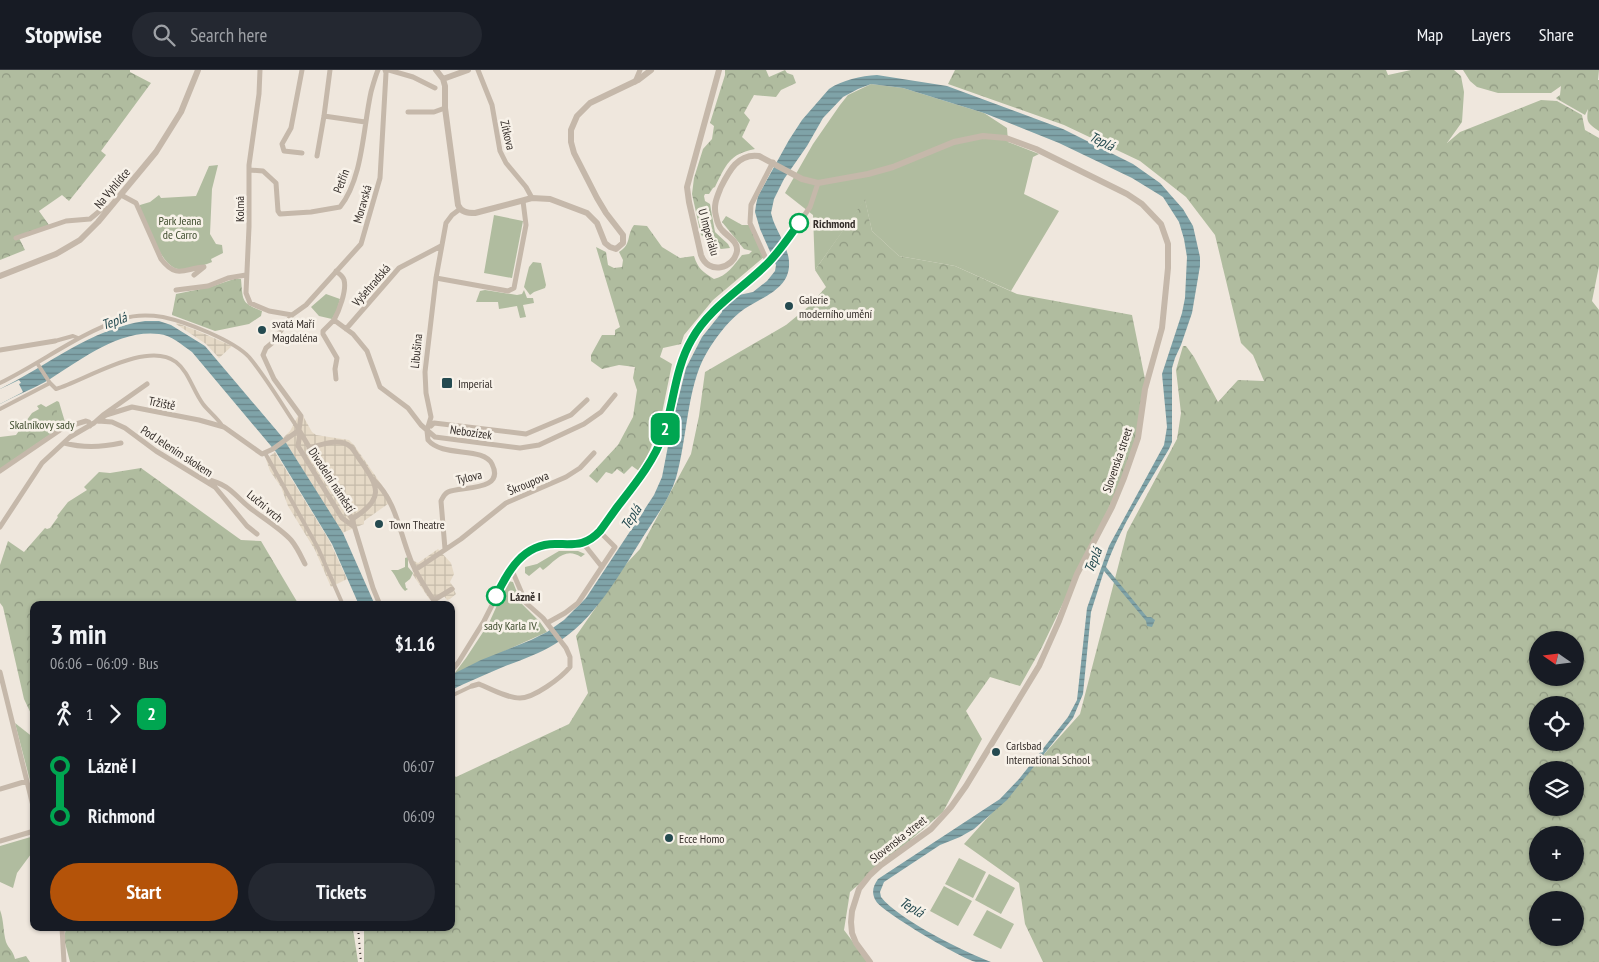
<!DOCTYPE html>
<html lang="en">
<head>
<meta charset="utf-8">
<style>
	:root { --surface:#171b24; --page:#242831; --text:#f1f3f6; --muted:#9ea1a6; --line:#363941; --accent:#b45309 }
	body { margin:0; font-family:"PT Sans Narrow",sans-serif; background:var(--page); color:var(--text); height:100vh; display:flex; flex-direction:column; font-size:19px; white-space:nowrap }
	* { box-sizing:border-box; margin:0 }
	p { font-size:16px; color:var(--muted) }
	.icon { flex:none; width:28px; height:28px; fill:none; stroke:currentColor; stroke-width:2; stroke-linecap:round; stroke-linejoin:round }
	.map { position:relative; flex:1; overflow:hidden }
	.panel { position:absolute; left:30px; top:531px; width:425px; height:330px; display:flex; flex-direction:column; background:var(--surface); border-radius:10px; box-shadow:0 1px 4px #0004 }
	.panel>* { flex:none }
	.badge { padding:0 10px; border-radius:8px; font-size:18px; line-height:32px }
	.needle { width:32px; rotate:284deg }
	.fabs { position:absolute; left:1529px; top:561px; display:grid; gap:10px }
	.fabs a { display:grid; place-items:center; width:55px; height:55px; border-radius:50%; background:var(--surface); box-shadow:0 1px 4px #0004; font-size:25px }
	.map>.badge { position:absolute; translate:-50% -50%; box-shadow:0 0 0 2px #fff }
	.legs { display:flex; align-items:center; gap:8px; height:55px; padding:0 20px; font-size:16px }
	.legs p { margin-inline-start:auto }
	.headline { display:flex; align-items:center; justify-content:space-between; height:85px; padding:0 20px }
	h1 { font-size:28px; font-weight:800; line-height:38px }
	.cta { display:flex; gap:10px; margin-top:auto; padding:10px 20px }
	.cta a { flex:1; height:58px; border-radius:30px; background:var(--accent); color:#fff; font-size:20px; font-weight:800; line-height:58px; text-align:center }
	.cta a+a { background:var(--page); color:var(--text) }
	ul { padding:0 20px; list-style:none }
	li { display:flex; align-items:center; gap:18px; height:50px; font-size:19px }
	li i { display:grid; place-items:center; width:8px; height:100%; margin:0 6px; background:currentColor }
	li i::after { content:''; width:12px; height:12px; margin:-6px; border:4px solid; border-radius:50%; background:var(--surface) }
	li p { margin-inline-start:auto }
	li:first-child i { background:linear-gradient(#0000 50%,currentColor 0) }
	li:last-child i { background:linear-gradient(currentColor 50%,#0000 0) }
	header { display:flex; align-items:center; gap:30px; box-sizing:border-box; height:70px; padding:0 25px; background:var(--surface); border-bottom:1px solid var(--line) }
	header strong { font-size:24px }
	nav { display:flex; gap:28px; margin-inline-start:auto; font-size:18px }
	.search { width:350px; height:45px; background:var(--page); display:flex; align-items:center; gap:12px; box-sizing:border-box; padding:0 18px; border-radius:28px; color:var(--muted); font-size:19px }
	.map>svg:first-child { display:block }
</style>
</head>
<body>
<header>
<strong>Stopwise</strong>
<div class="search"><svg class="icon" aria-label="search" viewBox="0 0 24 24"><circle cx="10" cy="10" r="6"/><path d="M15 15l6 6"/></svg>Search here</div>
<nav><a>Map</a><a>Layers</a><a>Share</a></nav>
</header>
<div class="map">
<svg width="1599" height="892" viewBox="0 0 1599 892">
	<defs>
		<pattern id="forest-crowns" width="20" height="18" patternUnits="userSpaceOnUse" patternTransform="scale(1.25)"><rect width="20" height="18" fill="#b0bc9f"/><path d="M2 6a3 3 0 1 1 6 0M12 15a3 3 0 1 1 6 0" fill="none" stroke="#909982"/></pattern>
		<pattern id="plaza-grid" width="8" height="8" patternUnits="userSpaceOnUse" patternTransform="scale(1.25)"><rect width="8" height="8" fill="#e5d9c6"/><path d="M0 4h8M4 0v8" fill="none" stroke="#c5bbaa"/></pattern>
		<pattern id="water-rules" width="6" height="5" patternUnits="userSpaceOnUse" patternTransform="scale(1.25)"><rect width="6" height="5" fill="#7fa3a8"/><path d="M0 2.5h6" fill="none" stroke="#698589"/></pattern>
	</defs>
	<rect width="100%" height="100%" fill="#efe7dd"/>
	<path fill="#b0bc9f" d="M871 14 903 18 984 43 1007 58 1008 72 1039 84 1033 87 1024 124 1059 141 1011 221 955 196 899 186 872 161 865 130 815 200 813 145 785 123 813 74 840 35 848 25Z
		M218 95 212 119 210 164 216 174 222 175 223 183 211 189 212 192C203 196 188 201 178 199 161 197 146 152 140 137V135L150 132 159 125 161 128 196 126 209 96Z
		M494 145 523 151 512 208 484 203Z
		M533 192 541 193 546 215 545 218 534 222 530 225 524 217 529 197Z
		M485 220 517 225 522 224 524 220 527 228H533L534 233 523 235 526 247 520 248 517 236 499 239 498 232H476L480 221Z
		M326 224 340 229 337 240 332 249 319 246 311 237Z
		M57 331 59 332 65 352 61 357 0 399V367L16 365 32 343 39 339 37 336 41 334 46 337Z
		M559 481H578L585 484 581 487C565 476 555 491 543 500L540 497 529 506 525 503V497L537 494Z
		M408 487V497L413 503 410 509 405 513 406 518 408 519 405 521C398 514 397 507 391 500H398L405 497V488Z
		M508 511 513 512 521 533 540 552 547 562 454 604 466 588 489 553Z
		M15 653 34 668V726Z
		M34 766V780L17 803 13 818 0 812V776Z
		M959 788 986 802 973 828 945 814Z
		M989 804 1015 818 1001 844 975 830Z
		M944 816 972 831 958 856 930 841Z
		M987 840 1014 854 1001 879 973 865Z"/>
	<path fill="url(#forest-crowns)" fill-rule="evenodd" d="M0 0H130V2L151 13 101 81 106 85 69 131 62 125 39 141 49 155 18 166 25 180 0 190Z
		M725 0H766L769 7 785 0 787 3 793 5 796 13 781 20 776 27 754 25 744 43 750 50 742 67 755 79C729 84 726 95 715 117L713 118 709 124H705L704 126 705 131 710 134 715 162 728 174 730 178 721 179 701 165 692 124 694 108 703 79 712 69 714 56 710 53 725 5Z
		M955 0H1386L1388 5 1411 0H1454L1461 6 1464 22 1462 52 1447 73 1460 62 1541 30 1557 31 1582 45 1585 60 1599 68V196L1592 231 1599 240V892H1043L1025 854 1019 813 964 774 1080 644 1127 462 1177 369 1181 343 1176 300 1183 276H1186L1194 287 1218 332 1238 310 1264 311 1253 285 1241 273 1215 165 1186 127 1140 91 1064 55 948 14ZM1538 570H1575V608H1538ZM1538 635H1575V672H1538ZM1538 700H1575V738H1538ZM1538 765H1575V802H1538ZM1538 830H1575V868H1538Z
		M1463 0H1599L1598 10H1599V61C1588 53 1586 53 1588 39L1585 45 1557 29 1556 28 1560 25 1561 16 1551 23H1498L1477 17 1470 11Z
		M865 129 872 161 899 186 955 196 1017 224 1132 245 1146 314 1136 381 1042 577 1020 616 990 607 966 641 982 669 943 742 850 822 844 860 868 892H364V859L366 858H451V703L456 707 569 654 588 623 576 566 626 494 640 479 691 384 699 346 705 302 786 255 808 237 826 217 815 200Z
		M726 146 742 155H749L764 187 713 230 684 265 681 274 663 278 660 287 672 294 661 348 650 380 639 401 632 396 624 404 617 399 612 404 606 402 597 413 589 406 618 375 633 347 637 320 633 308 635 297 619 295 602 299 591 291V285L602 265H615V260L620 257 596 177 606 182 608 195 614 198 622 197 623 190 619 182C632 174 626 166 634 155L647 156 662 177 680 188 694 186C698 199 703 202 714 209 727 206 734 195 742 185L749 184 752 181 744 179 722 152Z
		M234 209H241C243 231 241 233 262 241L261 246 249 254 215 261 172 245 176 224 210 217Z
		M57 336V357L0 397V373L38 355Z
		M141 398 241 470 261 471 299 535H34V650L24 629 3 537 0 533V495L8 471 24 482 45 458 47 459 50 458 58 447 57 446 68 432 87 420 84 417 99 402 110 403Z
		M0 840C4 851 3 861 6 872 8 878 13 880 15 889L26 886 30 892H0Z
		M66 858H350L353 859 358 892H70L64 869Z"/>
	<path fill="url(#plaza-grid)" d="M177 253 198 261 232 276 219 288 206 274 176 254Z
		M298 346H303L312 362 316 365 349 370 354 375 388 424 392 431 364 451V454L342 463 283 368 290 361Z
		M275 382 329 470 347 509 331 517 315 480 288 436 281 417 270 401 266 389Z
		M438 479 451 493 454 504 450 512 455 519 454 520 456 524 450 529 447 530 444 526 436 530H430L413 505 414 491 418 493Z"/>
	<path fill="url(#water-rules)" d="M877 5 947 16 1063 59 1133 94 1160 113 1183 139 1193 156 1200 187V196L1192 243 1181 275 1175 288 1172 298V372L1169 379C1147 417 1121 455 1106 497L1147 547H1151L1155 550 1152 557 1147 556 1146 551 1104 501 1091 542 1083 624 1073 648 1007 730 974 759 960 767 940 775 884 812 880 822 881 827C899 850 963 881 991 892 987 892 981 892 976 892 962 889 882 842 876 831 871 823 873 816 878 809L1000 729 1019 709 1068 647 1077 630 1087 538 1109 476 1164 375 1167 357 1162 304 1182 243 1185 228 1187 187 1184 169 1179 152 1163 127 1132 108 1059 73 984 43 903 18 871 14 858 19 843 27 823 48 807 76 784 109 774 129 771 143 773 150C777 161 789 180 789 192 791 221 757 228 739 243 726 254 715 268 706 284 687 316 687 371 676 408 669 430 655 448 643 467 619 505 595 550 555 574 539 584 521 590 503 597 486 604 468 612 451 620V605L481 590 531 570 547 562 564 550 586 528 654 425 662 407 673 350 686 298 702 267 722 242V239L739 225 753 222 767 211 775 201 776 195 760 159 755 142 756 135 758 126 789 70 802 50 829 19C842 10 861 6 877 5Z
		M145 251H159L171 255 205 276 283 368 343 463 375 535H359L332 474 276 382 192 282C182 275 171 265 159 264 117 259 79 292 45 312 30 320 15 326 0 334V319C49 295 90 259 145 251Z"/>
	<path fill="#efe7dd" d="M19 310 21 313 19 314 23 322 0 334V319Z"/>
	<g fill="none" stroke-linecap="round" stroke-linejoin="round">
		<path stroke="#c5b8aa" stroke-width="4" d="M55 271 73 266 78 268
			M37 293 50 313 56 319C86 310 147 270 176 292 189 302 193 321 203 334 209 342 218 348 223 357
			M0 313C41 293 78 264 122 249 134 245 150 245 163 247 186 252 233 270 249 287 266 307 284 338 299 360
			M0 339 50 313
			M265 383 318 478 343 535
			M451 626 472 616"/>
		<path stroke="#c5b8aa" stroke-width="5" d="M260 0 259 24 249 95V157L246 223 250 233 269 241 292 245
			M302 0 291 58 282 74 284 81 302 83
			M389 0 413 7 435 18
			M478 0 492 35 500 81 506 93 526 117 532 128
			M635 12 640 0
			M408 42H434L445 38
			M324 46 365 52
			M317 86 324 46 330 0
			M249 100 263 101 276 113 278 141 280 144 311 142 340 137C363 108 363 58 371 22 373 15 375 7 378 0
			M121 125 136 133 161 189C177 210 185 198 204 197L194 205
			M16 168 66 151 90 149 102 139 110 138
			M768 193 750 153 751 135 773 92
			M336 201C339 204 343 206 344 210 347 220 339 241 334 250L353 264 367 281 380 317 408 338 421 355 435 367 520 378 539 375 584 354 601 342 615 325
			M436 208 508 221 514 218 526 155 523 131
			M176 220 208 216 228 208 246 205
			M334 250 323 261V264L337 288 335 299 336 309
			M346 259 399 198 441 176
			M0 280 55 271
			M98 351 106 345 132 337 199 350 224 357 262 384 273 379 299 360
			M98 351 112 352 125 358 156 381 215 417 247 456 257 464
			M431 356 434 353 526 364 571 345 587 330
			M299 360 301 346 274 309 263 285 266 278 272 273 292 245 306 235 361 174 380 108 386 3 385 0
			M299 360 352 449 373 518 380 535
			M427 360 431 347 426 323 425 302 436 208 446 153 452 145 460 139
			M427 361 428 370C443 388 483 376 492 394 506 422 460 416 448 422 444 424 443 427 441 431L445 479
			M300 363 298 376 342 448 353 456
			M64 373C83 378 103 377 121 373
			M309 378C320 375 333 370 344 373 352 375 355 383 360 390 379 417 385 429 352 449
			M0 401 63 358 86 351 89 352 90 356
			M206 409C234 416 234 427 254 441 265 449 282 460 291 470 297 477 301 486 305 494
			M373 409C396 431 399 460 410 488 416 505 427 520 437 535
			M0 457 42 393 70 367 94 353 103 345 147 314
			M583 473 602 497
			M415 500 461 469 506 433 566 407 580 398 594 383
			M434 530 452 519
			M547 553 565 543 578 533 615 477 599 461
			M451 601 458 593 484 551 511 498 520 487 530 481 546 475H579L587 471 599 461 647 399 655 384 663 364 679 301 683 288 692 268 718 236 768 193 785 174 810 137 818 113
			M0 602 34 740
			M472 616 479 614C491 619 507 628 520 628 534 628 561 608 570 597V587L566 578 543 548 526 533 511 498
			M0 719 27 711
			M0 771 34 761
			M62 858 64 892"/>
		<path stroke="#c5b8aa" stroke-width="6" d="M436 0 443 9 445 16V38L458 135C461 142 467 143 475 143L532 128 550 129 587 143 597 153 605 173 610 177 616 179 623 173V165L606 143 597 128 574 83 571 72V60L577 46 590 33 638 10 651 0
			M719 0 687 117 689 132 701 185C708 205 734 199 737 181 738 171 728 167 722 160 719 157 717 151 716 146 713 135 717 127 721 117 729 101 738 83 759 86L802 109 818 113 868 104 893 97 954 72 983 66 1006 68 1036 79 1127 124 1142 134 1161 154 1168 174V198L1162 258 1145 319 1138 368 1124 408 1112 437 1077 504 1059 551 1039 596 966 716 951 737 931 759 881 795 870 805 859 819 852 841 851 852 852 863 856 873 870 892
			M443 9 468 0
			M0 206 56 184 80 170 98 152 156 82 181 42 198 0"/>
		<path stroke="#342d29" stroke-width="2" stroke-dasharray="1 4" stroke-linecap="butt" d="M358 858 361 892"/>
	</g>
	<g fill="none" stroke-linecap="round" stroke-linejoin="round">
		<g stroke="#fff" stroke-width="11">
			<path id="line-1" d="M496 526C508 501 523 474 555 474 574 474 585 477 600 461 606 453 612 444 618 436 636 413 654 391 664 363 674 332 675 298 692 269 709 238 742 219 767 194 779 182 789 167 799 153"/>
		</g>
		<use href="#line-1" stroke="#00a651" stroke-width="8"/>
	</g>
	<g fill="#fff" stroke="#00a651" stroke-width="2.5">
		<circle cx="799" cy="153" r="9"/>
		<circle cx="496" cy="526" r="9"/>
	</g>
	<g fill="#244a50" stroke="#f7f1e8" stroke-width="2">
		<circle cx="789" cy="236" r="5"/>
		<circle cx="262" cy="260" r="5"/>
		<rect x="441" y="307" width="12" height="12" rx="2.5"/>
		<circle cx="379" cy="454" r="5"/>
		<circle cx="996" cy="682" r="5"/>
		<circle cx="669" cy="768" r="5"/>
	</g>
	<g text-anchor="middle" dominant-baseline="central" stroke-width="5" stroke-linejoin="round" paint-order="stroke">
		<g font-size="12" fill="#342d29" stroke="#f7f1e8">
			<text transform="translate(508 65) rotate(77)">Zítkova</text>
			<text transform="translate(341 111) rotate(-69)">Petřín</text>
			<text transform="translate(112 118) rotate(-50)">Na Vyhlídce</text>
			<text transform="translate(362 134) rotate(-74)">Moravská</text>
			<text transform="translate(239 139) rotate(-90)">Kolmá</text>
			<text transform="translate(709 162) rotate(74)">U Imperiálu</text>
			<text transform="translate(371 215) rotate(-49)">Vyšehradská</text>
			<text transform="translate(416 281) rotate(-84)">Libušina</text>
			<text transform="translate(162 333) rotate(11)">Tržiště</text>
			<text transform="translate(471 362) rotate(8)">Nebozízek</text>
			<text transform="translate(177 381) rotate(33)">Pod Jelením skokem</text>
			<text transform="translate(1117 390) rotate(-71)">Slovenska street</text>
			<text transform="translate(469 407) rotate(-13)">Tylova</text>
			<text transform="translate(332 410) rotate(57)">Divadelní náměstí</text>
			<text transform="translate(528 413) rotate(-23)">Škroupova</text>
			<text transform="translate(265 436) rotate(40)">Luční vrch</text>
			<text transform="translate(898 769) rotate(-38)">Slovenska street</text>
		</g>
		<g font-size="12" fill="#414f30" stroke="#f7f1e8">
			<text x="180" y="150">Park Jeana<tspan x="180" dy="14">de Carro</tspan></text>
			<text x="42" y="354">Skalníkovy sady</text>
			<text x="511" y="555">sady Karla IV.</text>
		</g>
		<g font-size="12" font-weight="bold" fill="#342d29" stroke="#f7f1e8" text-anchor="start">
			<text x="813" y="153">Richmond</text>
			<text x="510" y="526">Lázně I</text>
		</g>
		<g font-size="12" fill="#342d29" stroke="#f7f1e8" text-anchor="start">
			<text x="799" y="229">Galerie<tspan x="799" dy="14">moderního umění</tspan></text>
			<text x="272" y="253">svatá Maří<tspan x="272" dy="14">Magdaléna</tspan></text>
			<text x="458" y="313">Imperial</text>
			<text x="389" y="454">Town Theatre</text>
			<text x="1006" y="675">Carlsbad<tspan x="1006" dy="14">International School</tspan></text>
			<text x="679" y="768">Ecce Homo</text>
		</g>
		<g font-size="14" font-style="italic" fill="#244a50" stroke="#f7f1e8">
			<text transform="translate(1102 71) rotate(26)">Teplá</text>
			<text transform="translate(114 251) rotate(-20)">Teplá</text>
			<text transform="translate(631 447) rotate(-57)">Teplá</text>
			<text transform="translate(1093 490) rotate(-68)">Teplá</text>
			<text transform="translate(912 837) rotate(31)">Teplá</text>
		</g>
	</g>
</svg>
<div class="fabs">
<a><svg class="needle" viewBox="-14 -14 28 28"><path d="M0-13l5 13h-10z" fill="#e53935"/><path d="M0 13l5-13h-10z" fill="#9ea1a6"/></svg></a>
<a><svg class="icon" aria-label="locate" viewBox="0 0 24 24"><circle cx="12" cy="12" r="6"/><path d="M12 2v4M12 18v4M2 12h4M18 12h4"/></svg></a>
<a><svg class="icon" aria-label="layers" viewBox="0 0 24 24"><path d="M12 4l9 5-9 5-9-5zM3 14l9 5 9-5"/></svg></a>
<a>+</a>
<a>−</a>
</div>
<b class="badge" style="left:665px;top:359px;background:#00a651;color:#fff">2</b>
<section class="panel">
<div class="headline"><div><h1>3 min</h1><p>06:06 – 06:09 · Bus</p></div><b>$1.16</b></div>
<div class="legs"><svg class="icon" aria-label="walk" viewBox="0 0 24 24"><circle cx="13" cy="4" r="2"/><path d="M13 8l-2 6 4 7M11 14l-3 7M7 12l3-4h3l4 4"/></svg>1<svg class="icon" aria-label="forward" viewBox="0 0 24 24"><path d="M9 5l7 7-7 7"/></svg><b class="badge" style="background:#00a651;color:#fff">2</b></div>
<ul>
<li><i style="color:#00a651"></i><b>Lázně I</b><p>06:07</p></li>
<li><i style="color:#00a651"></i><b>Richmond</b><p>06:09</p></li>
</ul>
<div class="cta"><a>Start</a><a>Tickets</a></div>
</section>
</div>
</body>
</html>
